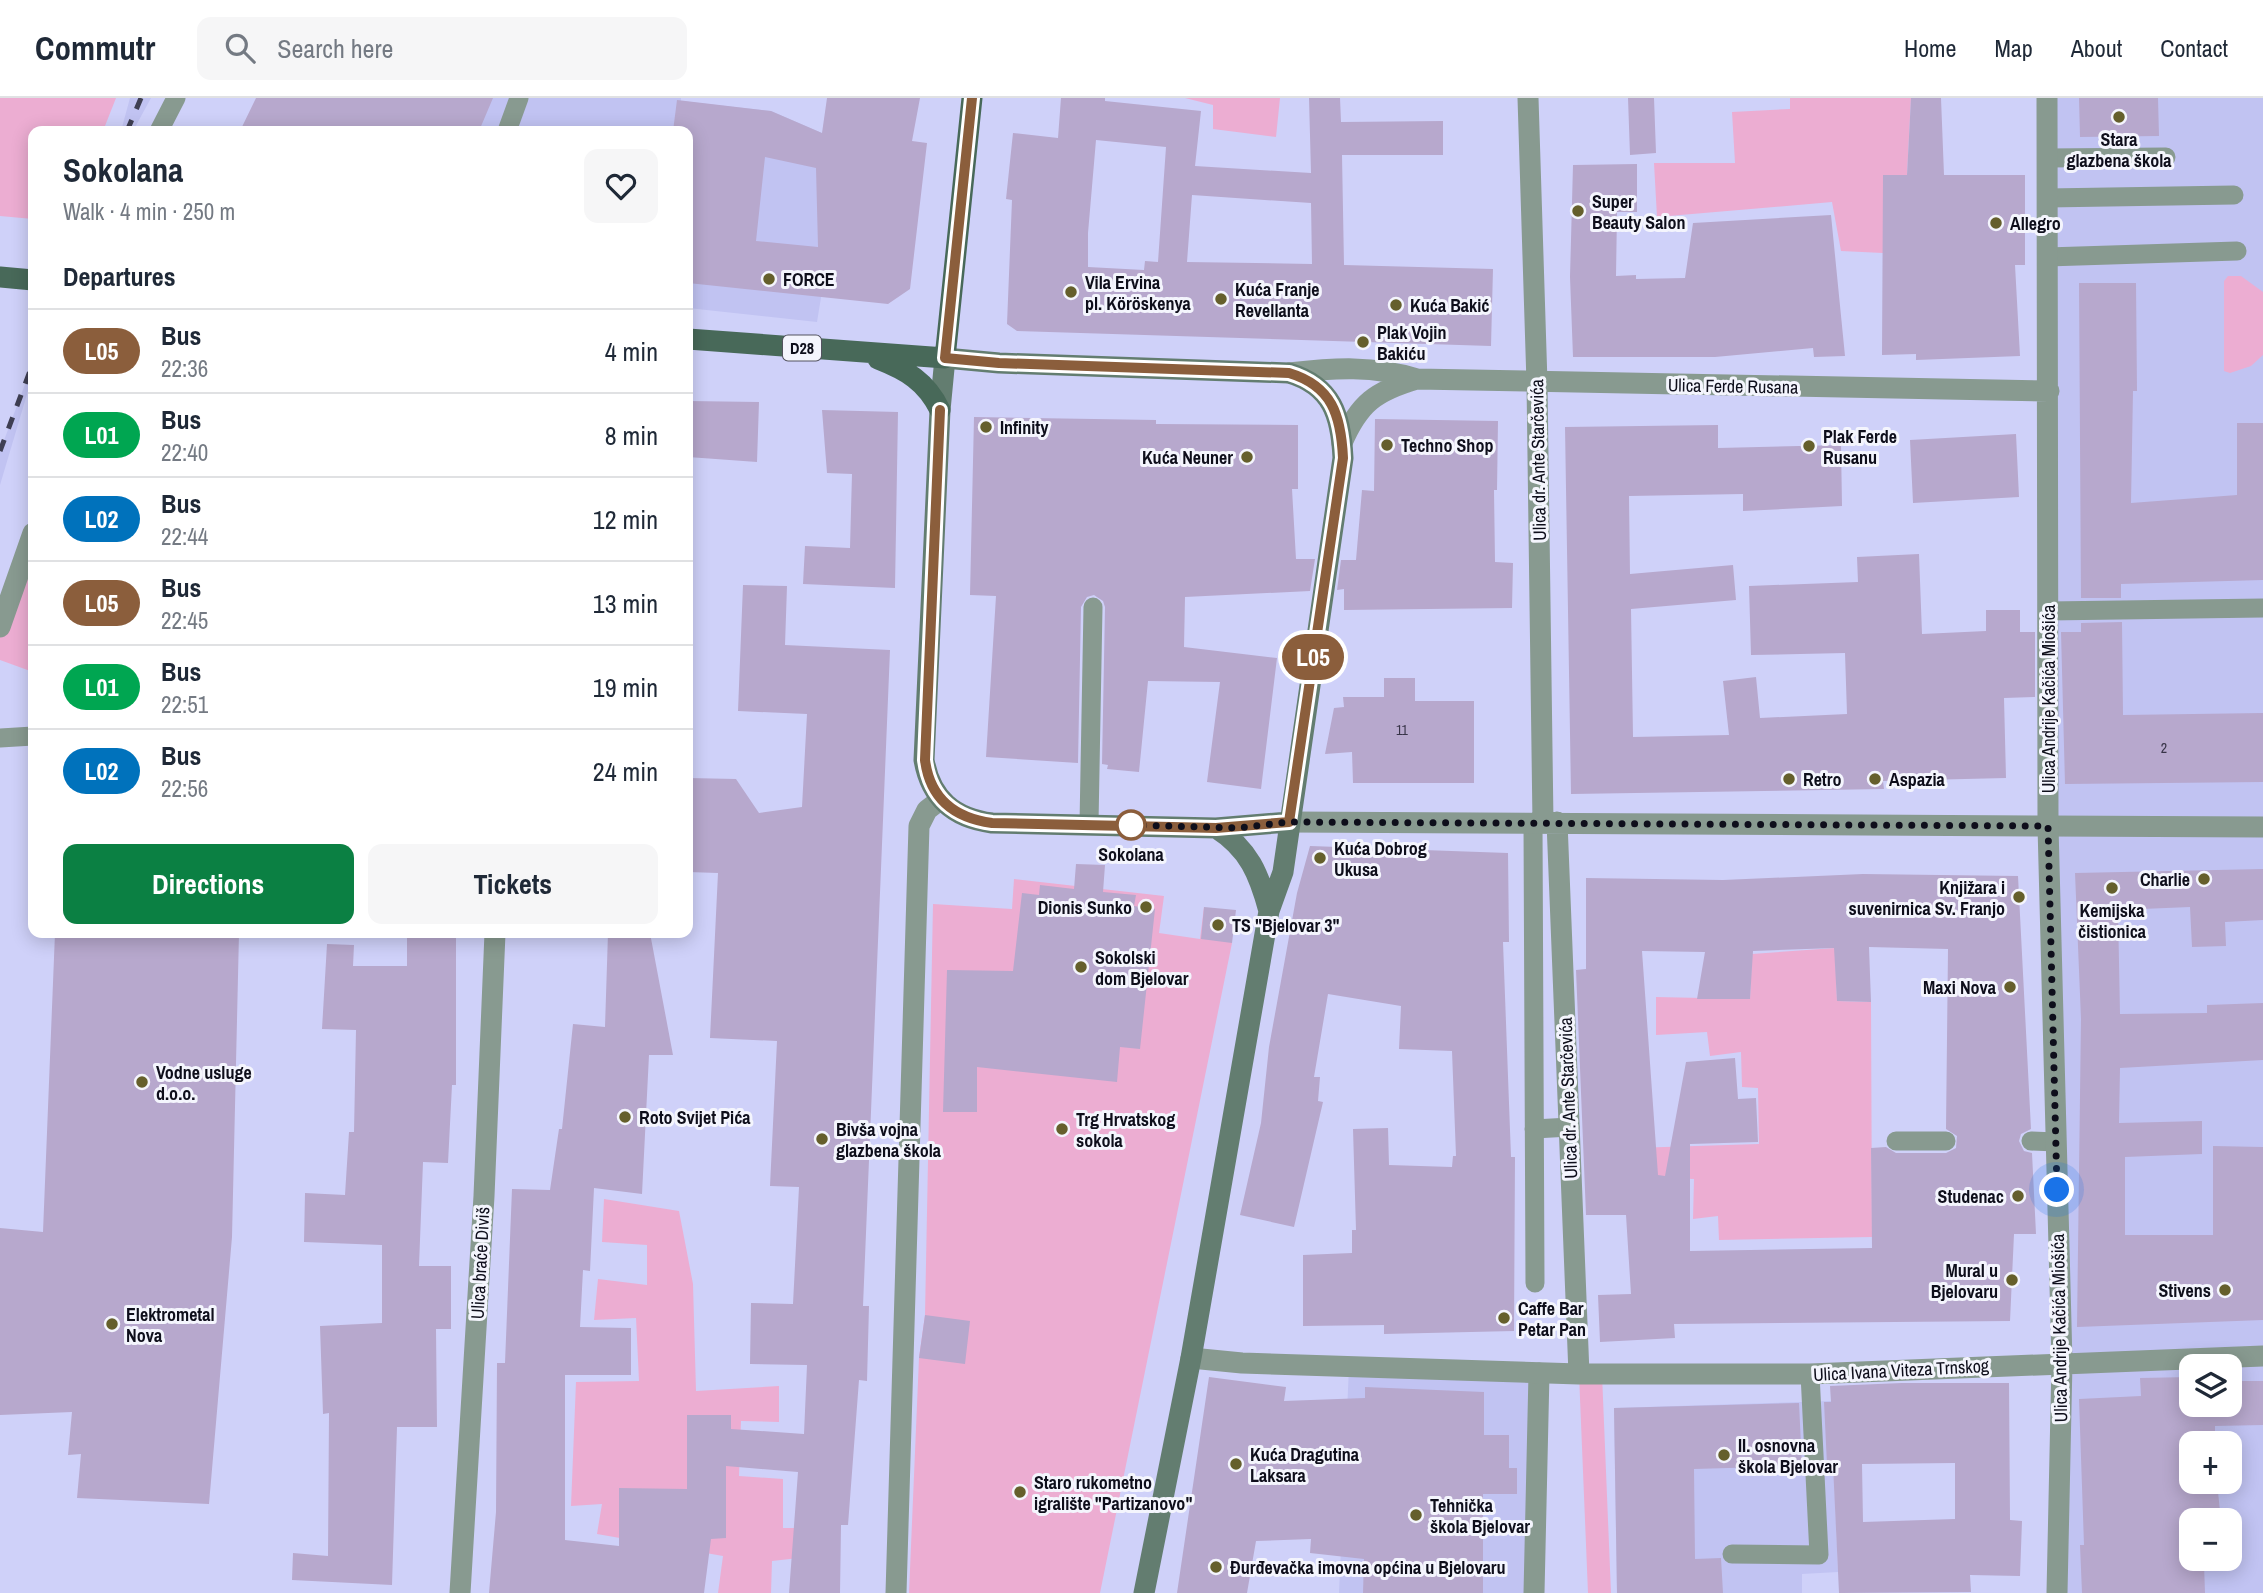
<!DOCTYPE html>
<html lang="en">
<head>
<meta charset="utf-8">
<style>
	:root { --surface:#fff; --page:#f6f6f7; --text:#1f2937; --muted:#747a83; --line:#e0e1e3; --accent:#0b8043 }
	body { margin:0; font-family:"Archivo Narrow",sans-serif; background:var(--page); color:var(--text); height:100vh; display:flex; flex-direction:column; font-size:26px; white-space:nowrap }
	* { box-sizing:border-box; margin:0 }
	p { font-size:23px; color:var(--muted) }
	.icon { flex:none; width:38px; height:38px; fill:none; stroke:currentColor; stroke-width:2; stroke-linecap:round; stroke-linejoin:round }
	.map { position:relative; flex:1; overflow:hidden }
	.sheet { position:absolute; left:28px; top:28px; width:665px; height:812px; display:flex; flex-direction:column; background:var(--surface); border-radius:14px; box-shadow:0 4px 18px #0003 }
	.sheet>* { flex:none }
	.badge { padding:0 14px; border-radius:23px; font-size:24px; line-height:46px }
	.buttons { position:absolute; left:2179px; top:1256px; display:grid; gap:14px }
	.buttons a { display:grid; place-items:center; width:63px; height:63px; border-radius:14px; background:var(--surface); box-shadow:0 4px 18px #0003; font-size:35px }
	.you { position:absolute; width:35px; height:35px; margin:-18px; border:5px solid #fff; border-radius:50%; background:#1a73e8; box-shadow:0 0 0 10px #1a73e833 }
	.map>.badge { position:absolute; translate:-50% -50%; box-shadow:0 0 0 4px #fff }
	h2 { padding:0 35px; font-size:26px; line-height:63px }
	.round { display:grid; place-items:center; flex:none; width:74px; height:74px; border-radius:14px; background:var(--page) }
	.headline { display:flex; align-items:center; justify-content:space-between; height:119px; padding:0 35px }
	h1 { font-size:33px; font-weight:700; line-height:52px }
	.button { display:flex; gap:14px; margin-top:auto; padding:14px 35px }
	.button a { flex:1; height:80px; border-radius:14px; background:var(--accent); color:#fff; font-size:28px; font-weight:700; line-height:80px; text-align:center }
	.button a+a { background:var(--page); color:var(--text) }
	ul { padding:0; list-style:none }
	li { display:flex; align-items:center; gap:21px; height:84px; padding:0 35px; border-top:2px solid var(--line) }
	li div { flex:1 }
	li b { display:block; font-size:26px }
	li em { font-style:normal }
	li .badge { min-width:77px; font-weight:700; text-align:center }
	header { display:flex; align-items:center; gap:42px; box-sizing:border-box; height:98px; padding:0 35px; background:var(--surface); border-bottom:2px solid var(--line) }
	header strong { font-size:33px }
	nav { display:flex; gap:38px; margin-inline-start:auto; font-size:24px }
	.search { width:490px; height:63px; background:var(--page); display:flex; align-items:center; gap:18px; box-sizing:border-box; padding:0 24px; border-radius:14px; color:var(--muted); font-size:26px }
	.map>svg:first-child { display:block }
</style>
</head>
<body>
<header>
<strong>Commutr</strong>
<div class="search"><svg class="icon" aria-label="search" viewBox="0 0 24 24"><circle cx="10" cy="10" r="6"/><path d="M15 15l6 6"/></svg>Search here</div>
<nav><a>Home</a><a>Map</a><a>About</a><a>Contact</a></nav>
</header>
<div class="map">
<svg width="2263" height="1495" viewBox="0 0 2263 1495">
	<rect width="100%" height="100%" fill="#cfd1f9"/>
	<path fill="#c1c3f2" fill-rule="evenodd" d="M130 0H151L133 33H121Z
		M374 0H681V3L771 13 824 36 829 151 817 224 688 210V33H359Z
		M2047 0H2263V1495H2057ZM2191 1269H2230V1307H2191ZM2191 1346H2230V1384H2191ZM2191 1423H2230V1461H2191Z
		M33 265V276L0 387V353Z
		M1349 1269 1539 1275 1537 1495H1339Z
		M1831 1303 1838 1474 1802 1476V1495H1617L1614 1310Z"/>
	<path fill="#ecadd2" d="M0 0H116L103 33H33V121L0 118Z
		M1185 0H1280L1276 39 1213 31V7Z
		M1790 0H1911L1907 77H1883V155L1841 153 1832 104 1657 119 1654 65H1735L1732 14 1790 11Z
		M2228 178H2241L2263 194V257L2251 268 2230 275 2224 273V183Z
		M33 443V574L0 562V531Z
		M1014 781 1164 798 1159 835 1200 841 1204 809 1232 845 1100 1495H909L919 1260 925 1217 933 806 1012 811Z
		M1835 850 1837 903 1871 904 1872 1139 1719 1142 1718 1118 1693 1121 1694 1081 1635 1079 1633 1050 1759 1046 1758 990 1742 989 1741 954 1710 958 1707 934 1656 937V899L1750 901 1752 856Z
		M604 1101 679 1113 693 1186 696 1293 779 1288V1324L741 1323 739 1378 783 1381V1430H812L808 1459 772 1463 771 1495H718L723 1458 597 1436 602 1406 571 1408 576 1284 639 1283 636 1220 594 1222 598 1181 647 1187V1147L602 1144Z
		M1579 1276H1602L1611 1495H1588Z"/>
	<path fill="#b7a8cd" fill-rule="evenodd" d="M256 0H493L479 33H240Z
		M827 0H920L912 43 927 45 910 191 888 206 688 185V33H673L677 2 771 13 822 35ZM765 59 816 70 818 149 756 143Z
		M1061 0H1105V3L1201 13 1195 68 1311 75 1309 0H1340L1341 24 1443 23V57H1342L1344 167 1493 171 1491 248 1017 233 1007 226 1012 102 1006 101 1013 35 1058 40ZM1096 42 1166 49 1158 164 1145 163 1144 172 1088 169V135ZM1192 97 1311 105 1312 166 1187 164Z
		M1628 0H1654L1656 55 1630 57Z
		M1911 0H1941L1944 77H2025V167H2015L2020 258 1916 262V256L1882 257 1883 77H1907Z
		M2079 0H2158L2159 38 2080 39Z
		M1637 66V114H1617L1616 178 1636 177V181L1685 180 1693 125 1831 117 1845 258 1814 259 1813 250 1715 259H1573L1570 179 1573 67Z
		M2079 185H2136L2137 293H2133L2131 405 2237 397V325H2263V482L2121 486V500H2081Z
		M688 303 759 304 757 364 688 359Z
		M822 312 898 314 895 490 803 486 805 448 850 450 852 376 827 375Z
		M974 319 1156 322V326L1298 327V391H1292L1296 461H1315L1310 493 1185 499 1184 549 1277 560 1261 691 1207 684 1220 584 1148 583 1139 674 1107 671 1108 667 1102 666 1105 509 1103 503 1094 497 1087 499 1081 509 1078 665 986 659 996 498 970 497Z
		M1375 321 1498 323 1497 392H1494L1495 464 1513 465 1512 510 1344 512V491L1337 492 1341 462H1356L1362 392 1374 393Z
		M1718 327V350L1841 347 1842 408 1743 413V396L1629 398 1630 476 1733 467 1736 502 1631 511 1633 639 1729 637 1723 583 1756 579 1760 620 1847 616 1845 555 1751 557 1749 488 1858 484 1857 459 1919 456 1922 536 1986 533V512H2020V534H2035V599L2004 600 2006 680 1883 683 1884 691 1571 696 1565 329Z
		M2016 336 2019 399 1913 405 1910 342Z
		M743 487 787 488 785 547 890 552 863 1208H869L867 1283 859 1282 848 1427H841L840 1495H789L798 1374 726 1368V1440L711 1441 704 1495H489L496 1414 497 1265H505L512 1091 550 1092 559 1031H562L573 926 605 929 608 835H650L673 957H649L642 1096 594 1090 590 1173 583 1172 580 1229 631 1230V1277H565V1442L619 1448V1390L687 1391V1317H731V1331L804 1336 807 1267 750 1266 751 1205 793 1206 799 1089 770 1088 777 943 710 940 718 775 688 774V680L736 681 759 715 802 709 807 616 738 613Z
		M2122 524 2123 617 2263 615V684L2065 686 2061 534H2081V525Z
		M1384 580H1415V603H1474V685H1353L1352 654 1325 656 1334 610 1344 609 1343 599H1384Z
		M1310 748 1508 755 1509 844H1503L1511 1059H1515L1514 1233 1384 1236V1227L1303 1228V1157L1352 1155V1132H1356L1353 1031 1388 1030 1389 1067 1452 1069 1453 1058H1456L1452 953 1399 951 1401 908 1328 896 1314 979H1320L1318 1003 1323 1004 1294 1129 1240 1117 1261 1025 1269 949 1297 795Z
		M1076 766 1105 767 1103 794 1136 797 1134 808 1155 811 1140 951 1120 949 1117 984 977 969V1014H943L947 872 1013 873 1022 795 1039 797 1040 787 1074 791Z
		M2263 771V822L2225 824 2226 848 2192 849 2190 809 2118 812 2120 916 2207 915V907L2263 905V962L2120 970 2119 1025 2202 1023V1056L2125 1059V1137H2213V1048L2263 1049V1222L2077 1229 2081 921 2075 775Z
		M1863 776 2018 778 2031 1031 2021 1036 2019 1043 2024 1053 2032 1055 2036 1136H2014L2010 1223 1674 1226 1675 1240 1600 1244 1598 1197 1631 1196 1626 1117H1586L1576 872 1586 871V780L1723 782ZM1869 849 1948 851 1946 1031 1957 1038 1956 1050 1946 1055H1896L1886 1049 1871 1050 1872 1150 1690 1153V1046L1758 1044 1756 1000 1738 1001 1735 960 1686 964 1665 1078 1658 1077 1642 853 1705 854 1697 901H1750L1753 853 1834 850 1837 903 1871 904Z
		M1204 809 1236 812 1232 845 1201 841Z
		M55 835H239L232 1139 209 1406 77 1400 81 1356 68 1357 72 1314 0 1317V1130L43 1134Z
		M407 835H456V987H452L448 1065 423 1064 419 1168H451V1231H436L437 1329H397L392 1487 292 1482 293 1455 328 1458 329 1315 323 1316 320 1228 382 1225V1147L304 1144 305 1095 345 1097 349 1034H354L356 932 322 931 327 846 354 847 353 868H407Z
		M925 1217 970 1223 965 1266 919 1260Z
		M1209 1279 1286 1289 1284 1303 1365 1300V1289L1484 1294V1337H1509V1370H1517V1396H1483V1495H1363L1364 1461 1310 1455 1311 1441 1256 1443 1247 1495H1177Z
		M2191 1279V1307H2230V1283H2263V1327L2215 1328V1346H2191V1384H2217L2221 1423H2191V1461H2224L2225 1465 2204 1466 2205 1495H2082L2080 1447H2084L2079 1301 2141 1298 2140 1280Z
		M1902 1285H2009L2010 1422 2022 1423 2020 1478 1970 1477 1971 1494 1839 1495 1833 1367H1827L1824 1304H1831L1830 1288ZM1955 1365V1421L1863 1424 1862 1366Z
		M1799 1305 1802 1368 1694 1371 1695 1461 1721 1460 1723 1495H1617L1614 1310Z"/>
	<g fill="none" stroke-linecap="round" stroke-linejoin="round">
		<path stroke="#889a90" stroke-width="19" d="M159 33 176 0
			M507 33 519 0
			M2047 60 2166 59
			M2047 100 2234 97
			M2047 159 2237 153
			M2048 513 2263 510
			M0 640 33 638
			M1533 725 1535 1185
			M1089 726 1093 509
			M1534 1031 1570 1029
			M1896 1043H1946
			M2031 1043 2056 1044
			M1732 1456 1819 1457 1810 1276"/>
		<path stroke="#889a90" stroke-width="21" d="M2048 728 2263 729
			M1534 1495 1539 1275"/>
		<path stroke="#889a90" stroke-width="21" d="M1528 0 1537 285 1543 725
			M2047 0 2048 728 2062 1264 2057 1495
			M1289 275C1333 270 1374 267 1417 281
			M1342 345C1359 305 1376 293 1417 281L2049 293
			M0 529 33 435
			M1289 724 2048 728
			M1557 724 1579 1276
			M1191 1260 1242 1265 1579 1276H1810L2263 1258
			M460 1495 484 1098 495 835
			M896 1495 919 728 927 712 940 702"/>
		<path stroke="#637d70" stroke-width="21" d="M1216 730C1249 751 1259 776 1269 813
			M1144 1495 1191 1260 1269 813 1283 774 1343 360C1341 317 1332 288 1289 275L999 265 945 260 940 312 924 662C931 701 954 720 992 725L1216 730 1289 724"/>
		<path stroke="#486959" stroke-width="21" d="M0 179 33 182
			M688 241 945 260 972 0
			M878 261C906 272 926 283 940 312"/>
		<path stroke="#3f3f53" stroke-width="5" stroke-dasharray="12 12" stroke-linecap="butt" d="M127 33 141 0
			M0 353 33 265"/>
	</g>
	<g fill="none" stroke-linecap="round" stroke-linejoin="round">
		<g stroke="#fff" stroke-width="16">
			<path id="line" d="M940 312 925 662C930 701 955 720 992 725L1216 730 1289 724 1343 360C1341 317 1332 288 1289 275L999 265 945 260 972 0"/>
		</g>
		<use href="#line" stroke="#8b5e3c" stroke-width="10"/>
		<path stroke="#0e0e1b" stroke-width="7" stroke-dasharray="0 12.6" d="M1131 727 1238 730 1289 724 2048 728 2057 1092"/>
	</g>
	<g fill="#655f2c" stroke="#f4f5fd" stroke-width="2.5">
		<circle cx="2119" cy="19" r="7"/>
		<circle cx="1578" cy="113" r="7"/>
		<circle cx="1996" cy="125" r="7"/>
		<circle cx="769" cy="181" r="7"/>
		<circle cx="1071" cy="194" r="7"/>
		<circle cx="1221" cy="201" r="7"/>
		<circle cx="1396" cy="207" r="7"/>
		<circle cx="1363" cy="244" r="7"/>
		<circle cx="986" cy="329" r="7"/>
		<circle cx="1387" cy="347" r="7"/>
		<circle cx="1809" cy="348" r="7"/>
		<circle cx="1247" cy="359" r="7"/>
		<circle cx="1789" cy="681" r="7"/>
		<circle cx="1875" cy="681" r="7"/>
		<circle cx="1320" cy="760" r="7"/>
		<circle cx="2204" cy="781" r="7"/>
		<circle cx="2112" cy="790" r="7"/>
		<circle cx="2019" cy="799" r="7"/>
		<circle cx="1146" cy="809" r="7"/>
		<circle cx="1218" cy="827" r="7"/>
		<circle cx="1081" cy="869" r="7"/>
		<circle cx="2010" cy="889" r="7"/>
		<circle cx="142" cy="984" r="7"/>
		<circle cx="625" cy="1019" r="7"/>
		<circle cx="1062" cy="1031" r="7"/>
		<circle cx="822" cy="1041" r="7"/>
		<circle cx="2018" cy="1098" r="7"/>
		<circle cx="2012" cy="1182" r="7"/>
		<circle cx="2225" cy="1192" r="7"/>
		<circle cx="1504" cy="1220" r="7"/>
		<circle cx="112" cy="1226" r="7"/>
		<circle cx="1724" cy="1357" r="7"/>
		<circle cx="1236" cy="1366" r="7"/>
		<circle cx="1020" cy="1394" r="7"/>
		<circle cx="1416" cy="1417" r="7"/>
		<circle cx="1216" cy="1469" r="7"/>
	</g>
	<circle fill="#fff" stroke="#8b5e3c" stroke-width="3.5" cx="1131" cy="727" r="14"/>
	<g text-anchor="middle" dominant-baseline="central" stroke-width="6" stroke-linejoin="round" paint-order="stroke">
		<g font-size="14" fill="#383448">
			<text x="1402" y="632">11</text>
			<text x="2164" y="650">2</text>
		</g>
		<rect fill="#f4f5fd" stroke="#53535f" stroke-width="2" x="783" y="237.5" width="38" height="25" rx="5"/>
		<g font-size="16" font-weight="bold" fill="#0e0e1b">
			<text x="802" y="250">D28</text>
		</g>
		<g font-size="18" font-weight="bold" fill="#0e0e1b" stroke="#f4f5fd" text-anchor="start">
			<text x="2119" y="41" text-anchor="middle">Stara<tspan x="2119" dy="21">glazbena škola</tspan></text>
			<text x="1592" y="103">Super<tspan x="1592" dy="21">Beauty Salon</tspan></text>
			<text x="2010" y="125">Allegro</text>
			<text x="783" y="181">FORCE</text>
			<text x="1085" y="184">Vila Ervina<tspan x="1085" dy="21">pl. Köröskenya</tspan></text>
			<text x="1235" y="191">Kuća Franje<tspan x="1235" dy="21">Revellanta</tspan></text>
			<text x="1410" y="207">Kuća Bakić</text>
			<text x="1377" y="234">Plak Vojin<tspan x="1377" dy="21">Bakiću</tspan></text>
			<text x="1000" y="329">Infinity</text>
			<text x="1823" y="338">Plak Ferde<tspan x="1823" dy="21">Rusanu</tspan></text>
			<text x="1401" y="347">Techno Shop</text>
			<text x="1233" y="359" text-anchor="end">Kuća Neuner</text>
			<text x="1803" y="681">Retro</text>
			<text x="1889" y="681">Aspazia</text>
			<text x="1334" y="750">Kuća Dobrog<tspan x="1334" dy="21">Ukusa</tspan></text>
			<text x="2190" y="781" text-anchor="end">Charlie</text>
			<text x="2005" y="789" text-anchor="end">Knjižara i<tspan x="2005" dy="21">suvenirnica Sv. Franjo</tspan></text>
			<text x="1132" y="809" text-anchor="end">Dionis Sunko</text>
			<text x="2112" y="812" text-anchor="middle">Kemijska<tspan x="2112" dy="21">čistionica</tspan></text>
			<text x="1232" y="827">TS "Bjelovar 3"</text>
			<text x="1095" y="859">Sokolski<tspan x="1095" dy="21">dom Bjelovar</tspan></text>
			<text x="1996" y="889" text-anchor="end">Maxi Nova</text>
			<text x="156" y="974">Vodne usluge<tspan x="156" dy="21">d.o.o.</tspan></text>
			<text x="639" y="1019">Roto Svijet Pića</text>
			<text x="1076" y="1021">Trg Hrvatskog<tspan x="1076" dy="21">sokola</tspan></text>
			<text x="836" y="1031">Bivša vojna<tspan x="836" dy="21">glazbena škola</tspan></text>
			<text x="2004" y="1098" text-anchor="end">Studenac</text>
			<text x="1998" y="1172" text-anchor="end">Mural u<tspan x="1998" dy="21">Bjelovaru</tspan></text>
			<text x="2211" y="1192" text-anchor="end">Stivens</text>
			<text x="1518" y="1210">Caffe Bar<tspan x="1518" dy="21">Petar Pan</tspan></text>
			<text x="126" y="1216">Elektrometal<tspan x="126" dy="21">Nova</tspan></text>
			<text x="1738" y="1347">II. osnovna<tspan x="1738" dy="21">škola Bjelovar</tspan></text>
			<text x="1250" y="1356">Kuća Dragutina<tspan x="1250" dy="21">Laksara</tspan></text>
			<text x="1034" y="1384">Staro rukometno<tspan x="1034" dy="21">igralište "Partizanovo"</tspan></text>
			<text x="1430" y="1407">Tehnička<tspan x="1430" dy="21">škola Bjelovar</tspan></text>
			<text x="1230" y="1469">Đurđevačka imovna općina u Bjelovaru</text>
		</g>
		<g font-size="18" fill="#0e0e1b" stroke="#f4f5fd">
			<text transform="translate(1733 288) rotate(1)">Ulica Ferde Rusana</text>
			<text transform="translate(1538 362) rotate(-91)">Ulica dr. Ante Starčevića</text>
			<text transform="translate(2048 601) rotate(-90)">Ulica Andrije Kačića Miošića</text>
			<text transform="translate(1568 1000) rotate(-92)">Ulica dr. Ante Starčevića</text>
			<text transform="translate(480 1165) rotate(-87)">Ulica braće Diviš</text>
			<text transform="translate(2059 1230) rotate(-91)">Ulica Andrije Kačića Miošića</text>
			<text transform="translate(1901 1272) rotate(-3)">Ulica Ivana Viteza Trnskog</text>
		</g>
		<g font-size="18" font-weight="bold" fill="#0e0e1b" stroke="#f4f5fd">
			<text x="1131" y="756">Sokolana</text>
		</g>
	</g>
</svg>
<div class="buttons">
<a><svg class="icon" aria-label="layers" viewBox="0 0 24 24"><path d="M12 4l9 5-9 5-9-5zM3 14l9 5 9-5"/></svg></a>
<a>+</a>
<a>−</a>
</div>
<div class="you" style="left:2057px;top:1092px"></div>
<b class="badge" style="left:1313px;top:559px;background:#8b5e3c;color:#fff">L05</b>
<section class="sheet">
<div class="headline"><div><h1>Sokolana</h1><p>Walk · 4 min · 250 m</p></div><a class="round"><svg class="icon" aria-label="heart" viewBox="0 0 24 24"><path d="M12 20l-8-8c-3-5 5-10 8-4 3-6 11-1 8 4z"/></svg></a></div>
<h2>Departures</h2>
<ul>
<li><span class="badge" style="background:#8b5e3c;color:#fff">L05</span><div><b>Bus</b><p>22:36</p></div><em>4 min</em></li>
<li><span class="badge" style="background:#00a651;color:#fff">L01</span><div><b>Bus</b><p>22:40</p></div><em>8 min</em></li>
<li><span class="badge" style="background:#0072bc;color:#fff">L02</span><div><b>Bus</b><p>22:44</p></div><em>12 min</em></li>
<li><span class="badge" style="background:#8b5e3c;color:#fff">L05</span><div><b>Bus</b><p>22:45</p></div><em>13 min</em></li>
<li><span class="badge" style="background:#00a651;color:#fff">L01</span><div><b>Bus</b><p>22:51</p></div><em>19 min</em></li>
<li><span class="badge" style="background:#0072bc;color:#fff">L02</span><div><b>Bus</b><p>22:56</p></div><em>24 min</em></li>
</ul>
<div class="button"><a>Directions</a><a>Tickets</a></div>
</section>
</div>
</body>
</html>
